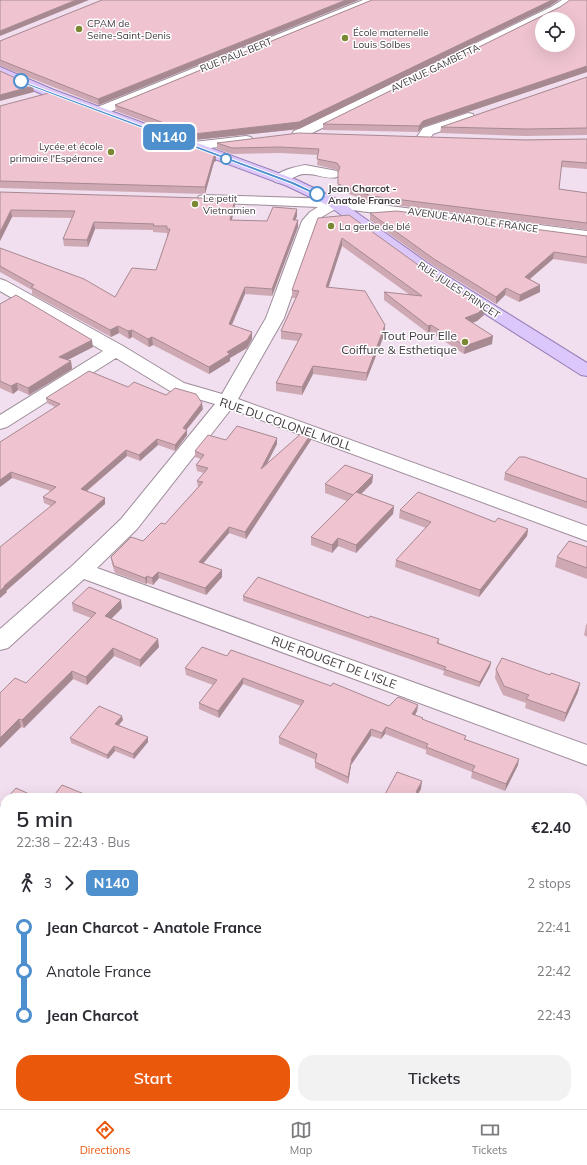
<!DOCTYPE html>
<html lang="en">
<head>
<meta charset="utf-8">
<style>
	:root { --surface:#fff; --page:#f2f2f3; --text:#2b2b33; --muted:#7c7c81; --line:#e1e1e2; --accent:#ea580c }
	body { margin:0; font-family:Mulish,sans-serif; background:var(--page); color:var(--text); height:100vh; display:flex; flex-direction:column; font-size:15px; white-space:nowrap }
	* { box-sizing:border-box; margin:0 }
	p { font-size:13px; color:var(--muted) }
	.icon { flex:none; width:22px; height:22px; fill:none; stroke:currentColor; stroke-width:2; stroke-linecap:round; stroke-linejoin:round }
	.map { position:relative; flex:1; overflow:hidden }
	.panel { position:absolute; left:0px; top:793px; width:587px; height:316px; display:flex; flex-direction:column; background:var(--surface); border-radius:16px 16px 0 0; box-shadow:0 4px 16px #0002 }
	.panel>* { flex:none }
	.badge { padding:0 8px; border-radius:6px; font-size:14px; line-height:26px }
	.tools { position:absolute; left:535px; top:12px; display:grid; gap:8px }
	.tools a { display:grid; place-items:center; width:40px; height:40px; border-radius:50%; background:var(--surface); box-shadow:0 4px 16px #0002; font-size:20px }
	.map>.badge { position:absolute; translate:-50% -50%; box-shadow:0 0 0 2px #fff }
	.legs { display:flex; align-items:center; gap:6px; height:44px; padding:0 16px; font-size:13px }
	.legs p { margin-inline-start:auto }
	.summary { display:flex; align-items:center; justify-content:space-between; height:68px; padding:0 16px }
	h1 { font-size:22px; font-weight:600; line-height:30px }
	.button { display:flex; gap:8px; margin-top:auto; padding:8px 16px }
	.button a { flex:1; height:46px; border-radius:16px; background:var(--accent); color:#fff; font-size:16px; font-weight:600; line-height:46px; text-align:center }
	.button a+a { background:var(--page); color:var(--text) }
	ul { padding:0 16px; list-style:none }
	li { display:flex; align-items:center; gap:14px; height:44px; font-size:15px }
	li i { display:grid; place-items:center; width:6px; height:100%; margin:0 5px; background:currentColor }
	li i::after { content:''; width:10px; height:10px; margin:-5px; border:3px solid; border-radius:50%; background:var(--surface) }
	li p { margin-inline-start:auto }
	li:first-child i { background:linear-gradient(#0000 50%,currentColor 0) }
	li:last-child i { background:linear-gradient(currentColor 50%,#0000 0) }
	.tabs { display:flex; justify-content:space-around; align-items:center; height:56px; border-top:1px solid var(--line); background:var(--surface); font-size:11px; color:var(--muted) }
	.tabs a { display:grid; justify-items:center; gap:2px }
	.tabs .on { color:var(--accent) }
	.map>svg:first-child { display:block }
</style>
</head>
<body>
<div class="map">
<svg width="587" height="1109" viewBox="0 0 587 1109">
	<rect width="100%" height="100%" fill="#f1deee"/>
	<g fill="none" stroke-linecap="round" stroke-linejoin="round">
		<g stroke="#9e8d9b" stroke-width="2">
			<path id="minor" d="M363 0H377L376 2 105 114H95L94 111 95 108Z
				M562 0H574L559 11 304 137H294L292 134 294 131 551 7Z
				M468 113 473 114 474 117 473 120 433 134 428 141H418L416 138 423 128Z
				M246 136 251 137 253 140 251 143 194 150 189 149 187 146 189 143 194 142Z
				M305 165 337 171 339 174 337 177C327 180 316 173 305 174 294 174 287 185 275 182L273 179C279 170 295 167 305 165Z
				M204 195 334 199 587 231V241L337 208 320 218 317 222 284 318 238 399 587 526V541L231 409 137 529 97 568 587 745V765L84 579 8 648 0 650V629L73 565 121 519 215 404 170 391 116 358 7 427 0 429V415L103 351 0 291V279L6 281 123 346 184 383 222 394 266 318 302 221 310 212 318 207 199 202 197 199 199 196Z
				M0 834 5 835V859L0 858Z
				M587 974V1002L582 1004V976Z
				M582 1009 587 1011V1041L582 1039Z
				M105 1104H149L147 1109H103Z"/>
		</g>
		<g stroke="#957cb6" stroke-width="2">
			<path id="major" d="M0 67 54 90 297 180 339 200 433 267 587 363V376L581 375 421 273 329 206 287 186 46 96 0 75Z"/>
		</g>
		<use href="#minor" fill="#fff" fill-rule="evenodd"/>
		<use href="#major" fill="#dbc7fa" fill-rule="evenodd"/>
	</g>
	<path fill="#cea9b3" d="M102 0 99 105 0 66V41Z
		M372 0H559L550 6 299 129 194 140 116 111 115 105Z
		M587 0V72L423 127 418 132 323 130V124L560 7Z
		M587 77V135L525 136 440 133 441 127Z
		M0 106 216 155V161L214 162 205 194 0 188Z
		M587 139V169L561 167 559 189 587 193V230L371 202 338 190V171L337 170 317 165 318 155 280 153 232 154 217 149V143Z
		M0 192 235 206 232 220 267 221 297 209V216L295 220H298V227L272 296 245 294 232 325 252 332V339L247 348 230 358V361L209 374 153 345 149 347 132 337 129 339 119 333 111 337 32 294V290L0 272V248L115 297 156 270 168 236H167V233L153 232V230L95 229 88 247 64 246 63 239 73 218 12 217 0 241Z
		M370 213 587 236V264L553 259 530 279 540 285V292L519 302 505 295 496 304 434 266 370 220Z
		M318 218 484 315 477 321 472 323 492 344 464 354 430 332 428 333 384 300V292L410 295 342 246 328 287 385 333 366 381 313 374 302 395 276 391V383L298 341 281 339V331L296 298H292V290Z
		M0 304 93 347 67 360 71 361 72 369 29 395 18 390 13 394 0 388Z
		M128 387 203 409 187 429V435L175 451 158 445 140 461 127 456 87 491 105 498V504L6 591 7 592 0 598 51 506 44 503 43 497 51 491 12 478 0 487 55 407 47 403 46 398Z
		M311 434V440L246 539 229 533 203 564 222 577 206 595 159 578 153 585 147 583 146 584 115 573 112 564 111 557 143 541 165 524 198 487 197 481 204 473 197 471 196 465 201 459 195 457V451L226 440 277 438V444L267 463Z
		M505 473 587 479V509L504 480Z
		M373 475 372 483 361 494 394 506 393 514 356 553 338 546 332 553 311 545V537L347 501 325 493V484Z
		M400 510 495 522 528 529 527 536 479 597 395 567 396 560 426 528 399 518Z
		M587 547V579L555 567 557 557Z
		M243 596 369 618 439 639V643L491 662 490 667 479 687 443 675 444 671 243 601Z
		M72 603 122 608 111 619 159 647 140 667 114 656 87 685 73 679 24 728 21 727 0 748V693L26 683 91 618 73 611Z
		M587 623V637L584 635 586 625Z
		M227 656 331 686 389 706 418 705 417 711 415 715 422 719 466 736 465 739 518 765 505 791 471 778 472 772 426 754V750L385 734 381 739 371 736 351 765 348 784 315 768V762L316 760 279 744V737L301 706 243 684 219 718 199 709V703L213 685 186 675 185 668Z
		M496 669 550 675 580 683 578 692 564 722 525 708 526 703 503 695 495 678Z
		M123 720 119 725 148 742 134 759 115 751 108 759 71 743 70 738Z
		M5 800V825L0 822V806Z
		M582 861 587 864V919L582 899Z
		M336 1104H384L387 1109H338Z
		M428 1104H582L587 1109H429Z"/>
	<path fill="#a78992" d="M76 0H89L0 36V31Z
		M346 0H359L99 105 98 99Z
		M552 0H559L550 6 299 129 194 140V134Z
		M587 66V72L423 127 418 132 419 126 423 121Z
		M33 86 34 92 0 101V95Z
		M216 155V161L214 162 205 194V187L214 156Z
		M235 199V206L230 227V220Z
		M297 209V216L293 227V220Z
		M11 210 12 217 0 241V232Z
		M298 220V227L272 296V289Z
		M94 222 95 229 88 247 87 240Z
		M342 238V246L326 295V287Z
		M554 252 553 259 524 284 525 277Z
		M540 285V292L519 302 520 295Z
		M245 287V294L229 331V324Z
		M506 288 505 295 496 304V297Z
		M485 307 484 315 477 321 464 326 465 318Z
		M385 325V333L366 381 367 373Z
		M431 325 430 332 428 333V326Z
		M118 326 119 333 111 337 110 330Z
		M132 330V337L129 339 128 331Z
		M252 332V339L247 348 230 358V361L209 374V367Z
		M493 336 492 344 464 354 465 346Z
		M152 337 153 345 149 347 148 339Z
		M92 340 93 347 60 364 59 357Z
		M71 361 72 369 29 395 28 388Z
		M313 366V374L302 395V387Z
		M17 383 18 390 13 394 11 386Z
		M202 403 203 409 183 434V428Z
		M187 430V435L175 451V445Z
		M311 434V440L246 539 245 532Z
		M277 438V444L261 475V469Z
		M157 439 158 445 140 461 139 455Z
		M126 450 127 456 82 495 81 489Z
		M11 472 12 478 0 487V480Z
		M373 475 372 483 352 503 353 495Z
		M105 498V504L6 591 7 592 0 598V591L4 586Z
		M394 506 393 514 356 553V545Z
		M229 527V533L199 568V562Z
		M528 529 527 536 479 597 480 590Z
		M338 538V546L332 553V545Z
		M222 570V577L206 595 205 588Z
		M158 572 159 578 153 585 152 578Z
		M147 576V583L146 584 145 578Z
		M121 600 122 608 106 624 105 616Z
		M158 639 159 647 140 667V660Z
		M113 648 114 656 87 685 86 677Z
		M491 662 490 667 479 687 480 682Z
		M72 671 73 679 24 728 22 720Z
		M243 678V684L219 718 218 711Z
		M580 683 578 692 564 722 566 713Z
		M418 705 417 711 412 721V714Z
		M122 716 123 720 116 728 115 724Z
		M19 719 21 727 0 748V738Z
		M386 727 385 734 381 739 382 733Z
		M371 729V736L351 765 348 784V777L352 758Z
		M148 737V742L134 759 133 754Z
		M114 746 115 751 108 759 107 755Z
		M519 759 518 765 505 791 506 784Z
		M422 781 421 789 416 798V792Z
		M5 942V953L0 960V949Z
		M5 1092V1100L0 1103V1094Z"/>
	<path fill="#efc4d0" stroke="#a78992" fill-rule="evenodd" d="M0 0H76L0 31Z
		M102 0H346L98 99 0 60V41Z
		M372 0H552L299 122 194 134 115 105Z
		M570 0H587V66L423 121 419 126 323 124 560 7ZM542 19H568V45H542Z
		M0 71 33 86 0 95Z
		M587 77V128L526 129 441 127Z
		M49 93 216 155 214 156 205 187 0 181V106Z
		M299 133 526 140 587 139V163L562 161 559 189 587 193V223L371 196 338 184V172L340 167 337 163 317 159 319 149 280 147 232 148 217 143Z
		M0 192 235 199 230 220 267 221 273 207 297 209 293 220H298L272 289 245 287 229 324 252 332 247 340 227 352 230 354 209 367 152 337 148 339 132 330 128 331 118 326 110 330 31 287 34 285 0 266V248L84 279 115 297 132 268 156 270 170 229H167V226H153L154 224 94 222 87 240 63 239 75 211 11 210 0 232Z
		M397 211 587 236V257L554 252 525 277 540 285 520 295 506 288 496 297 434 259 370 213Z
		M349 215 421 267 485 307 478 313 465 318 493 336 465 346 431 325 428 326 384 292 422 296 342 238 326 287 365 291 385 325 367 373 313 366 302 387 276 383 302 334 281 331 299 291 292 290 318 218Z
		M16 295 92 340 59 357 71 361 28 388 17 383 11 386 0 381V304Z
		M89 371 128 387 134 382 166 395 175 388 196 394 202 403 183 428 187 430 175 445 157 439 139 455 126 450 81 489 105 498 4 586H5L0 591V547L56 502 43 497 56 487 11 472 0 480V442L60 404 46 398Z
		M237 426 277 438 261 469 304 431 311 434 245 532 229 527 199 562 222 570 205 588 158 572 152 578 147 576 145 578 114 566 111 557 131 537 143 541 161 523 165 524 203 482 197 481 208 468 196 465 204 455 195 451 208 435 226 440Z
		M519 457H525L587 479V502L505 473Z
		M345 465 373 475 353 495 325 484Z
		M356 492 394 506 356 545 338 538 332 545 311 537Z
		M418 492 495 522 498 518 528 529 480 590 396 560 431 522 400 510Z
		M569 541 587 547V568L557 557Z
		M258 577 369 618 370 616 439 639 437 643 491 662 480 682 444 669 446 667 243 596Z
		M89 587 121 600 105 616 158 639 140 660 113 648 86 677 72 671 22 720 19 719 0 738V693L15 678 26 683 96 613 72 603Z
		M202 647 227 656 231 650 331 686 333 683 389 706 398 697 418 705 412 714 423 718 422 719 466 736 464 739 519 759 506 784 472 771 475 766 426 747 428 744 386 727 382 733 371 729 352 758 348 777 315 762 317 754 279 737 304 701 243 678 218 711 199 703 217 680 185 668Z
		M502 658 550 675 551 673 580 683 566 713 526 699 529 695 504 686 496 669Z
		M99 706 122 716 115 724 148 737 133 754 114 746 107 755 70 738Z
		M397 772 422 781 416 792 426 798H383Z
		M62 785 94 798H52Z
		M16 788 38 798H7Z
		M5 800V818L0 815V806Z
		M582 861H586L587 864V903L584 891H582Z
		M0 872 5 874V942L0 949Z
		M5 1033V1092L0 1094V1035Z
		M582 1053 587 1054V1109H490V1105L443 1109H432L431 1104H582Z
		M340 1104H384L387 1109H342Z"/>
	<path fill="#4d90cd" stroke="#fff" d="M19 80 294 182 319 194 315 195 291 184 19 82Z"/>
	<g fill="#7c8734" stroke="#fff" stroke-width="1.5">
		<circle cx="79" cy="29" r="4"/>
		<circle cx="345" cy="38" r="4"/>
		<circle cx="111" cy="152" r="4"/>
		<circle cx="195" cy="204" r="4"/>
		<circle cx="331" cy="226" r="4"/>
		<circle cx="465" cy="342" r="4"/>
	</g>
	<g fill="#fff" stroke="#4d90cd" stroke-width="2">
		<circle cx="21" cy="81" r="7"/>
		<circle cx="226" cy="159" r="5"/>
		<circle cx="317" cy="194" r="7"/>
	</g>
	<g text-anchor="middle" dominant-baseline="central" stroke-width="3" stroke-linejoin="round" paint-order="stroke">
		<g font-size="10" fill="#3f383e" stroke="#fff" text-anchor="start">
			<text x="87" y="23">CPAM de<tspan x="87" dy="12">Seine-Saint-Denis</tspan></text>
			<text x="353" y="32">École maternelle<tspan x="353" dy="12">Louis Solbes</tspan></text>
			<text x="103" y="146" text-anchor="end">Lycée et école<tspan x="103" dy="12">primaire l'Espérance</tspan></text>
			<text x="203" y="198">Le petit<tspan x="203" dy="12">Vietnamien</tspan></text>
			<text x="339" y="226">La gerbe de blé</text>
		</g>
		<g font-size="10" fill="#3f383e" stroke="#fff">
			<text transform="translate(236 55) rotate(-22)">RUE PAUL BERT</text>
			<text transform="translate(435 68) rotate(-26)">AVENUE GAMBETTA</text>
			<text transform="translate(473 220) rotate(8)">AVENUE ANATOLE FRANCE</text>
			<text transform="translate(459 290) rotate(33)">RUE JULES PRINCET</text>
		</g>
		<g font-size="10" font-weight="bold" fill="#3f383e" stroke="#fff" text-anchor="start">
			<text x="328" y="188">Jean Charcot -<tspan x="328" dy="12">Anatole France</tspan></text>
		</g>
		<g font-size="12" fill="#3f383e" stroke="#fff" text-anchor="end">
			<text x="457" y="335">Tout Pour Elle<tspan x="457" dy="14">Coiffure &amp; Esthetique</tspan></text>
		</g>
		<g font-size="12" fill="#3f383e" stroke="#fff">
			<text transform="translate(286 424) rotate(19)">RUE DU COLONEL MOLL</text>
			<text transform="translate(334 662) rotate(20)">RUE ROUGET DE L'ISLE</text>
		</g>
	</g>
</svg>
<div class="tools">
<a><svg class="icon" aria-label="locate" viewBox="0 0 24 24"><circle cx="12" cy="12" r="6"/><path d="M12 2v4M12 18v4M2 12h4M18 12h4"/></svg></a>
</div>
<b class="badge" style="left:169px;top:137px;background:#4d90cd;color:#fff">N140</b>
<section class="panel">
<div class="summary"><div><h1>5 min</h1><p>22:38 – 22:43 · Bus</p></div><b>€2.40</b></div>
<div class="legs"><svg class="icon" aria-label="walk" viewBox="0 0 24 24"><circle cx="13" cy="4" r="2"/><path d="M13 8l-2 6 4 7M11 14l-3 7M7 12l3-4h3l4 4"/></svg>3<svg class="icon" aria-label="forward" viewBox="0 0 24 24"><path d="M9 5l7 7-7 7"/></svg><b class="badge" style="background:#4d90cd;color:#fff">N140</b><p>2 stops</p></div>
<ul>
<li><i style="color:#4d90cd"></i><b>Jean Charcot - Anatole France</b><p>22:41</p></li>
<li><i style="color:#4d90cd"></i><span>Anatole France</span><p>22:42</p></li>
<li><i style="color:#4d90cd"></i><b>Jean Charcot</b><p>22:43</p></li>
</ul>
<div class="button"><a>Start</a><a>Tickets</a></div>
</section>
</div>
<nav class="tabs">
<a class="on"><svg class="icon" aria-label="directions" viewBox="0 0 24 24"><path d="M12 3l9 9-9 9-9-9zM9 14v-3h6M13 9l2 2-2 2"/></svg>Directions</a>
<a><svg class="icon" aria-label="map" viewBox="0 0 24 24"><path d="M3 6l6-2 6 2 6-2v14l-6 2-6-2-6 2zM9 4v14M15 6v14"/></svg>Map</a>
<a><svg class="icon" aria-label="tickets" viewBox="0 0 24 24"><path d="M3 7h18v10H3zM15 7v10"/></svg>Tickets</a>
</nav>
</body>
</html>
